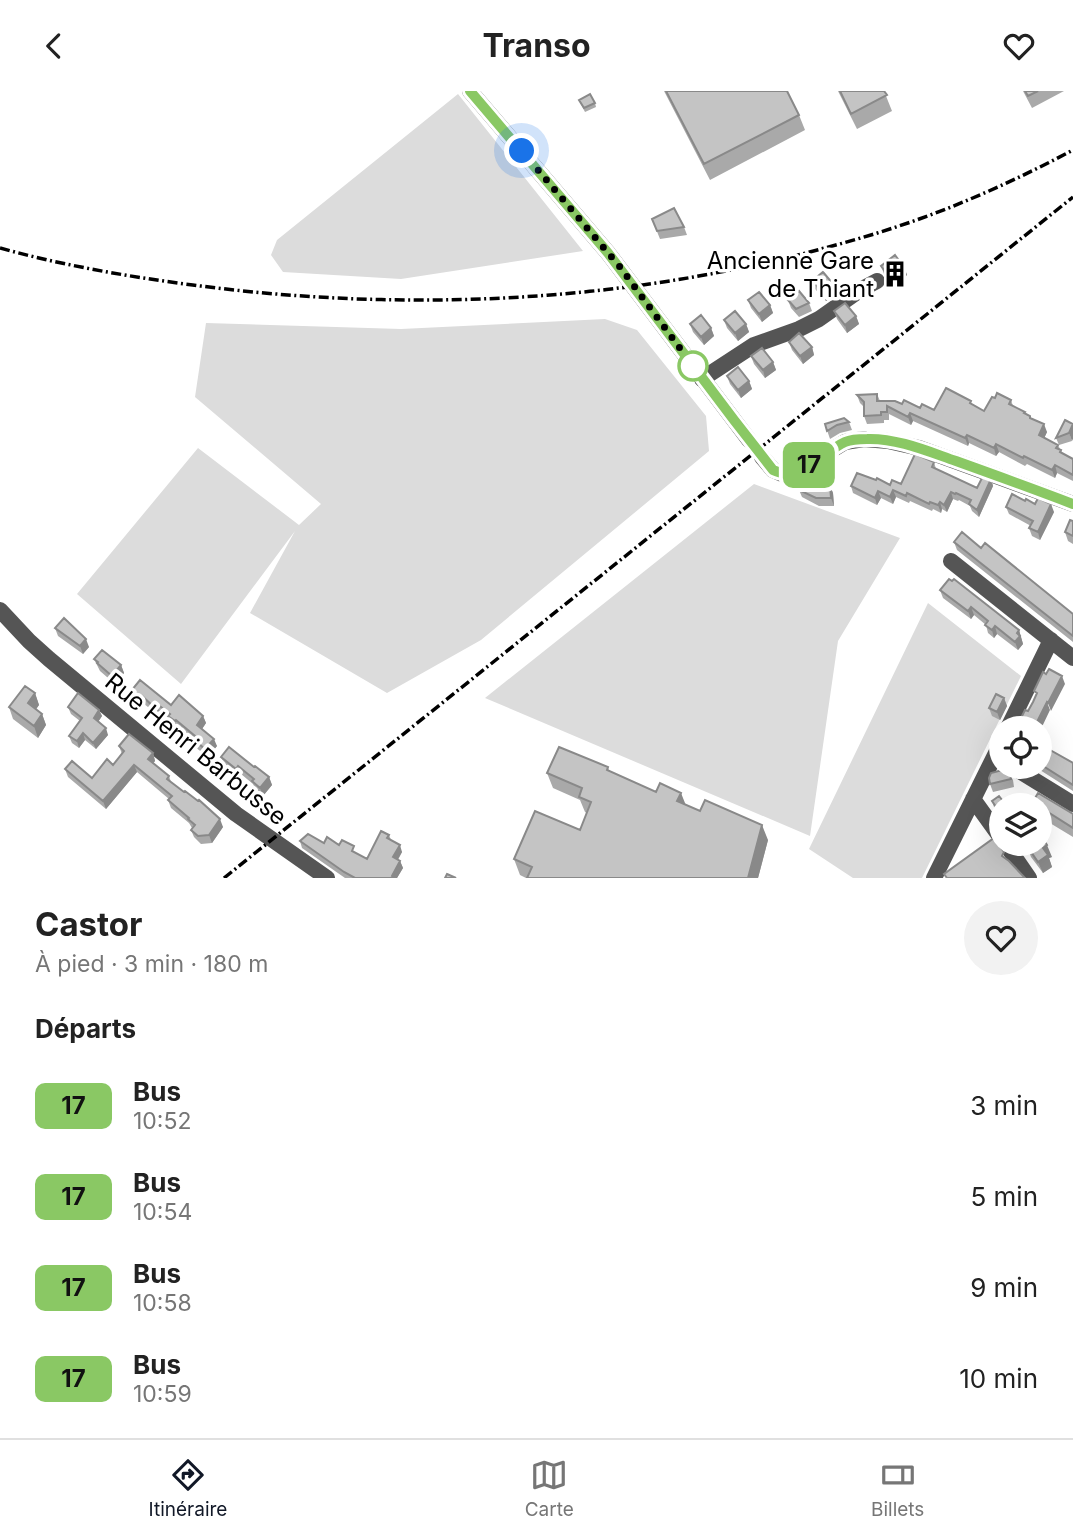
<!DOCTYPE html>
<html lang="fr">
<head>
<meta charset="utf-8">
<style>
	:root { --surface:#fff; --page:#f2f2f2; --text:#222; --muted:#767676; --line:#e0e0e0; --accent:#111827 }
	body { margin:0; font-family:Inter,sans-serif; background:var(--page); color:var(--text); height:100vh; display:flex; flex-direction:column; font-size:26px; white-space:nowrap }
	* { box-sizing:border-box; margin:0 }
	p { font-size:23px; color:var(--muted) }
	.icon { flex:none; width:38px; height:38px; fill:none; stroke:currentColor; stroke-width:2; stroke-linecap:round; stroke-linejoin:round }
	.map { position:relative; height:787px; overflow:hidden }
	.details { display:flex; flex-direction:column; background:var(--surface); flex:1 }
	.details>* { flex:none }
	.badge { padding:0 14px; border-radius:10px; font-size:24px; line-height:46px }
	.tools { position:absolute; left:989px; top:625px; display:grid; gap:14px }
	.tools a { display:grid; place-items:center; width:63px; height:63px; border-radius:50%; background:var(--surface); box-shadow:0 7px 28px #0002; font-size:35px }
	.you { position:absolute; width:35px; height:35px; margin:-18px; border:5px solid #fff; border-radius:50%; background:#1a73e8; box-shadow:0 0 0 10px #1a73e833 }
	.map>.badge { position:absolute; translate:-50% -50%; box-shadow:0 0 0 4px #fff }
	h2 { padding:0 35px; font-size:26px; line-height:63px }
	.round { display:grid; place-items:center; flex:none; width:74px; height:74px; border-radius:37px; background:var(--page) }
	.summary { display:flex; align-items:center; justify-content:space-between; height:119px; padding:0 35px }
	h1 { font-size:33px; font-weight:700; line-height:52px }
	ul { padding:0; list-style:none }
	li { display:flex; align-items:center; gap:21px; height:91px; padding:0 35px }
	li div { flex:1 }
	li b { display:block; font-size:26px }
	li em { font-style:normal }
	li .badge { min-width:77px; font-weight:700; text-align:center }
	header { display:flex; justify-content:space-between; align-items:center; height:91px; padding:0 35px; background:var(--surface); font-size:32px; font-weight:700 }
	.dock { display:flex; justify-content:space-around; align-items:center; height:98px; border-top:2px solid var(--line); background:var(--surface); font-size:19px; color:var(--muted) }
	.dock a { display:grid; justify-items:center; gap:4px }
	.dock .on { color:var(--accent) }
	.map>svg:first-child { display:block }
</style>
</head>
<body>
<header><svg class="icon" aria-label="back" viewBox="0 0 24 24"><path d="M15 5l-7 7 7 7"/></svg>Transo<svg class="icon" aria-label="heart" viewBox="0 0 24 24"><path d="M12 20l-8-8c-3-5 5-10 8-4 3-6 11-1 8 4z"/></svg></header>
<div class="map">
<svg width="1073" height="787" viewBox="0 0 1073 787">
	<rect width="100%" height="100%" fill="#fff"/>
	<path fill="#dcdcdc" d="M458 3 583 160 401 188 283 181 271 164 277 149Z
		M605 228 637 239 706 325 709 360 481 549 387 602 250 522 295 440 181 593 77 503 198 357 299 434 321 413 195 306 206 232 401 238Z
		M754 393 900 447 838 550 810 745 485 607Z
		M928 512 1021 585 922 787H853L809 758Z"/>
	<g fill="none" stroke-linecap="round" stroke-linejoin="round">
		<path stroke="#555" stroke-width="16" d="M470 0 608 162 749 349
			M702 288 754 254 799 238 819 228 860 199 877 190
			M762 366 773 379 782 383H786L803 377 845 351 864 348 888 350 919 357 1073 413
			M951 470 1073 567
			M0 519 29 550 49 568 236 723 327 787
			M1008 637 1051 549
			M1013 676 1073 713
			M973 708 1001 747
			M1005 752 1029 787
			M934 787 1001 652"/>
		<path stroke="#000" stroke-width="3.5" stroke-dasharray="10 3.5 2 3.5" stroke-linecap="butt" d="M0 157C76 178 155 190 234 199 430 220 630 209 821 158 871 145 921 129 968 109 1004 94 1039 77 1073 59
			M224 787 1073 106"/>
	</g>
	<path fill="#a9a9a9" d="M664 0H787L799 24 805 39 710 89Z
		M838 0H884L892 20 857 38Z
		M1023 0H1064L1032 17Z
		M579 9 595 12 596 16 585 21Z
		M652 128 684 136 687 144 660 148Z
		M881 175 904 176 907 184 893 195 884 183Z
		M812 190 834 194 837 202 826 210 815 198Z
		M748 209 770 214 773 222 762 231 751 217Z
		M788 209 809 212 812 220 799 226 791 217Z
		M834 220 856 225 859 233 847 242 837 228Z
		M724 229 746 233 749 241 738 250 727 237Z
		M690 233 711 237 714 245 704 254 693 241Z
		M789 251 812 256 814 264 803 273 792 259Z
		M751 265 773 271 776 279 765 287 754 273Z
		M727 285 749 290 752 298 741 307 730 293Z
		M877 303 880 310 902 313 934 319 972 313 984 320 995 307 1011 309 1013 315 1025 321 1026 323 1047 341 1044 347 1058 354 1062 362 1073 368V390L1057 382 1055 387 1027 373 1025 375 999 361 996 365 969 352 968 355 913 330 911 334 889 323V329H884V332L867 333 864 325V316L860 312 857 304Z
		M1065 329 1072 350 1059 354 1056 347Z
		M849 331 852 339 840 342 830 348 825 333Z
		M934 371 936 378 977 397 991 388 993 395 979 426 972 420 970 415 959 409 958 410 953 408 947 421 942 418 941 422 933 418 932 420 910 410 909 412 896 406 893 413 881 407 877 414 853 402 851 395 901 393Z
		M818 395H830L833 402 834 415H819L802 406 799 399Z
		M1025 410 1054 421 1040 449 1032 445 1029 437 1031 435 1009 423 1006 416Z
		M1073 430V453L1068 450 1065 441Z
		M954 451 981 457 1073 523V551L957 459Z
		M940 499 1019 539 1023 553 1018 559 997 543 994 547 988 542 986 534 974 524 971 528 943 507Z
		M55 537 89 556 83 563 58 545Z
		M94 568 121 574 124 582 115 593 100 580Z
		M131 600 203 625 206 632 202 638 217 655 208 666 195 656 193 648 179 636 177 638 171 632 169 628 159 620 156 622 144 613 143 615 134 608Z
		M35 602 39 614 36 618 42 623 46 634 38 647 13 628 9 616Z
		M1004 607 1007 615 1000 629 992 625 989 617Z
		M68 616 99 619 102 625 98 631 108 644 96 658 85 649 79 657 72 652 69 645 80 630 71 623Z
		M119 655 153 662 155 670 153 672 169 685 171 691 223 736 212 752 201 753 194 746 191 739 192 737 189 732 171 717 168 709 169 708 137 681 106 718 68 686 65 678 92 687 113 674 122 663Z
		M1040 661 1073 672V700L1040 679 1039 676Z
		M221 666 254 676 269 686 272 694 263 705 255 698 253 693 241 683 239 686 224 673Z
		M608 676 609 681 768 749 758 787H526L520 784 514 768 580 739 587 722 585 721 580 709 553 697 547 682Z
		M1006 678 1013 689 1014 696 993 701 990 693Z
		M992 710 1001 714V729L996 722Z
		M1032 712 1073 723V746L1040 726V714H1033Z
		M389 744 391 749 402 761 398 769 400 770 403 777 397 787H345L302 757 300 750 339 754 367 768Z
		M1027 755 1052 766 1049 767 1052 776 1043 782 1031 766Z"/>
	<path fill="#898989" d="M904 176 907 184 893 195 890 187Z
		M834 194 837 202 826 210 823 202Z
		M770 214 773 222 762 231 759 223Z
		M856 225 859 233 847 242 845 234Z
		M746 233 749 241 738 250 735 242Z
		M711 237 714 245 704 254 701 246Z
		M812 256 814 264 803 273 800 265Z
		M773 271 776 279 765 287 763 279Z
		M749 290 752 298 741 307 738 299Z
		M910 322 913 330 911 334 908 326Z
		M1044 333 1047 341 1042 352 1039 344Z
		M1073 333V348L1072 350 1069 342Z
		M967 344 969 352 968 355 965 347Z
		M996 353 999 361 996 365 994 357Z
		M1055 374 1057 382 1055 387 1052 379Z
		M991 388 993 395 979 426 977 419Z
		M830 395 833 402 834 415 831 407Z
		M893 399 896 406 893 413 890 406Z
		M878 400 881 407 877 414 875 407Z
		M951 401 953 408 947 421 944 414Z
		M940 411 942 418 941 422 938 414Z
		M1051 413 1054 421 1040 449 1038 441Z
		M971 516 974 524 971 528 968 520Z
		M995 535 997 543 994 547 992 539Z
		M1019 539 1023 553 1018 559 1015 551 1017 542Z
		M86 548 89 556 83 563 80 555Z
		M121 574 124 582 115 593 112 585Z
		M1062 585 1065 593 1051 620 1048 612Z
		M35 602 39 614 32 624 28 612Z
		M142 605 144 613 143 615 140 607Z
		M1004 607 1007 615 1000 629 997 621Z
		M1047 611 1050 619 1040 640V637H1034Z
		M156 612 159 620 156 622 153 615Z
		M99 619 102 625 96 634 94 627Z
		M42 623 46 634 38 647 34 635Z
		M203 625 206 632 200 641 197 634Z
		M106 637 108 644 96 658 93 652Z
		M83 642 85 649 79 657 77 650Z
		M214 648 217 655 208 666 205 658Z
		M153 662 155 670 151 675 148 668Z
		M134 674 137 681 106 718 103 710Z
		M238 675 241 683 239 686 236 678Z
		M269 686 272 694 263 705 260 697Z
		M681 702 687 717 677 710Z
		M220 728 223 736 212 752 209 744Z
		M762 734 768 749 758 787H748Z
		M400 754 402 761 395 773 393 766Z
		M1047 754 1052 766 1049 767 1052 776 1043 782 1038 771 1043 757Z
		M400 770 403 777 397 787H392V785Z"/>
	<path fill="#c4c4c4" stroke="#898989" stroke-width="2" d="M666 0H787L799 24 704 73Z
		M840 0H884L887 4 851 23Z
		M1025 0H1038L1028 5Z
		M590 3 595 12 584 17 579 9Z
		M674 117 684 136 657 140 652 128Z
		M895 164 904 176 890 187 881 175Z
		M823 181 834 194 823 202 812 190Z
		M799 200 809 212 796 218 788 209Z
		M759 201 770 214 759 223 748 209Z
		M845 212 856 225 845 234 834 220Z
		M735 220 746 233 735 242 724 229Z
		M701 224 711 237 701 246 690 233Z
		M799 242 812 256 800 265 789 251Z
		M762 257 773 271 763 279 751 265Z
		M738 276 749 290 738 299 727 285Z
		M946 297 971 310 970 312 984 320 992 306 995 307 997 302 1011 309 1009 313 1025 321 1024 322 1030 325V327L1044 333 1039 344 1058 354 1056 357 1061 359 1060 361 1073 368V384L1055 374 1052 379 1024 365 1023 367 996 353 994 357 967 344 965 347 910 322 908 326 887 315V321H881V324L864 325V311L857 304 877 303V310H895L902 313 904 309 920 317 922 313 934 319Z
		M844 327 849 331 837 334 827 340 825 333Z
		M1065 329 1073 333 1069 342 1056 347Z
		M915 363 934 371 932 376 977 397 983 385 991 388 977 419 969 413 971 409 956 402 955 403 951 401 944 414 940 411 938 414 930 411 929 413 907 402 906 405 893 399 890 406 878 400 875 407 851 395 857 382 876 389 877 387 890 394 892 389 901 393Z
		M804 388 818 395H830L831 407H816L799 399Z
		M1012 403 1025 410 1026 408 1035 413 1038 407 1051 413 1038 441 1029 437 1033 430 1006 416Z
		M1070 429 1073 430V445L1065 441Z
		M962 441 981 457 985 452 1073 523V545L954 451Z
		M949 488 952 490 954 488 1019 539 1017 542 1020 545 1015 551 995 535 992 539 985 534 988 530 971 516 968 520 940 499Z
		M64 527 86 548 80 555 55 537Z
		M102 559 121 574 112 585 97 572 98 571 94 568Z
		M1049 578 1062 585 1048 612 1047 611 1034 637H1016L1025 619 1028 620 1033 611 1037 602 1034 600 1043 581 1046 583Z
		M140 589 171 614 179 604 203 625 197 634 214 648 205 658 193 648 195 645 176 629 175 630 168 625 170 623 156 612 153 615 142 605 140 607 131 600Z
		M25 595 35 602 28 612 42 623 34 635 9 616Z
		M78 602 99 619 94 627 106 637 93 652 83 642 77 650 69 645 82 627 68 616Z
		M996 603 1004 607 997 621 989 617Z
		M129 643 153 662 148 668 169 685 167 688 184 701 185 700 198 710 199 709 220 728 209 744 198 745 191 739 195 734 188 728 189 727 168 709 172 705 134 674 103 710 65 678 72 670 92 687 107 668 113 674 124 660 119 655Z
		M1043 655 1073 672V694L1040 673V661Z
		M229 656 254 676 255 675 269 686 260 697 252 690 254 688 238 675 236 678 221 666Z
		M559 656 608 676 607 679 656 701 660 692 681 702 677 710 700 720 705 709 762 734 748 787H527L532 776 514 768 535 720 580 739 591 711 579 706 582 697 547 682Z
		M1006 678 1010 681 1011 688 990 693 989 687 991 682Z
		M1038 702 1073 723V737L1040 716V714H1035L1032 712Z
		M999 705 1006 714H1001V723L992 710Z
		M381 740 389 744 387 747 400 754 393 766 400 770 392 785 395 787H355L344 781 300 750 308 743 324 752 327 746 339 754 342 749 354 755 352 760 367 768Z
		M1040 743 1047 754 1043 757 1048 764 1038 771 1027 755 1029 752H1040Z
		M994 747 1004 761 1002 765 1009 770 1025 787H947L944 783Z
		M447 783 456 787H445Z"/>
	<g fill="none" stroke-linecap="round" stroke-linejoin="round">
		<g stroke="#fff" stroke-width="16">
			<path id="line" d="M470 0 608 162 734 329 773 379C799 392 823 361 845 351 852 348 860 348 867 348 897 347 927 360 956 370 995 384 1034 398 1073 413"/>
		</g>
		<use href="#line" stroke="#8ac864" stroke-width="10"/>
		<path stroke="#000" stroke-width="7" stroke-dasharray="0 12.6" d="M522 60 620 176 693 275"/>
	</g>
	<defs>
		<g id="building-bare" transform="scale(2.1)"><path d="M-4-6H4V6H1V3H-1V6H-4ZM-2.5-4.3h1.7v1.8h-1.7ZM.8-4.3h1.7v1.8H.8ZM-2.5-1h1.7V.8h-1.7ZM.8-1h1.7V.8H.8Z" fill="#000" stroke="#fff" stroke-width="2.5" paint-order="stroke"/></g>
	</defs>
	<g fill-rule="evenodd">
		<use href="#building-bare" x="895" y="183"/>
	</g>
	<circle fill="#fff" stroke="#8ac864" stroke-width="3.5" cx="693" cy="275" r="14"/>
	<g text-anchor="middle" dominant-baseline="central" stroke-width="7" stroke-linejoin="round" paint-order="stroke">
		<g font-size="24" fill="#000" stroke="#fff" text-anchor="end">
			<text x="874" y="169">Ancienne Gare<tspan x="874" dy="28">de Thiant</tspan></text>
		</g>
		<g font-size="24" fill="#000" stroke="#fff">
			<text transform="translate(196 658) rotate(39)">Rue Henri Barbusse</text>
		</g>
	</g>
</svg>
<div class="tools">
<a><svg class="icon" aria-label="locate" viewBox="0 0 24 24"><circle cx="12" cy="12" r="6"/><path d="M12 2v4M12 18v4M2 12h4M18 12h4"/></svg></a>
<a><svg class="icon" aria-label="layers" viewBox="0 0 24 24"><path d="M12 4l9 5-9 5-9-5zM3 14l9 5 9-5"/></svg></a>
</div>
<div class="you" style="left:522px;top:60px"></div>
<b class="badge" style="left:809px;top:374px;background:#8ac864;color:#111">17</b>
</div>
<section class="details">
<div class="summary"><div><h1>Castor</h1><p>À pied · 3 min · 180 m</p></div><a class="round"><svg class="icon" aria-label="heart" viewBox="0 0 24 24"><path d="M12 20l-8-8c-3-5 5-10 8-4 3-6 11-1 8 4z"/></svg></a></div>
<h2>Départs</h2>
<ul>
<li><span class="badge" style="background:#8ac864;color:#111">17</span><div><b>Bus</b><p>10:52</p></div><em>3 min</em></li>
<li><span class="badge" style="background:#8ac864;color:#111">17</span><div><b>Bus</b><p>10:54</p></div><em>5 min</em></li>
<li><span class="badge" style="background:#8ac864;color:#111">17</span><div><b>Bus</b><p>10:58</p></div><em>9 min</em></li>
<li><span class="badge" style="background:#8ac864;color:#111">17</span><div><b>Bus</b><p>10:59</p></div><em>10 min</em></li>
</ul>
</section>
<nav class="dock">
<a class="on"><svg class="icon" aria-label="directions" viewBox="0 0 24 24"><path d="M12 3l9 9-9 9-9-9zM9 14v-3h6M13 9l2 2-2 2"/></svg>Itinéraire</a>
<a><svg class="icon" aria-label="map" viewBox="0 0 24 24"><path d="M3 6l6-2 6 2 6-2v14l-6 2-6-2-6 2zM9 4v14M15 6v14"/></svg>Carte</a>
<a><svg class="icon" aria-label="tickets" viewBox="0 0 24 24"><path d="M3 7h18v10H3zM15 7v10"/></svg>Billets</a>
</nav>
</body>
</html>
